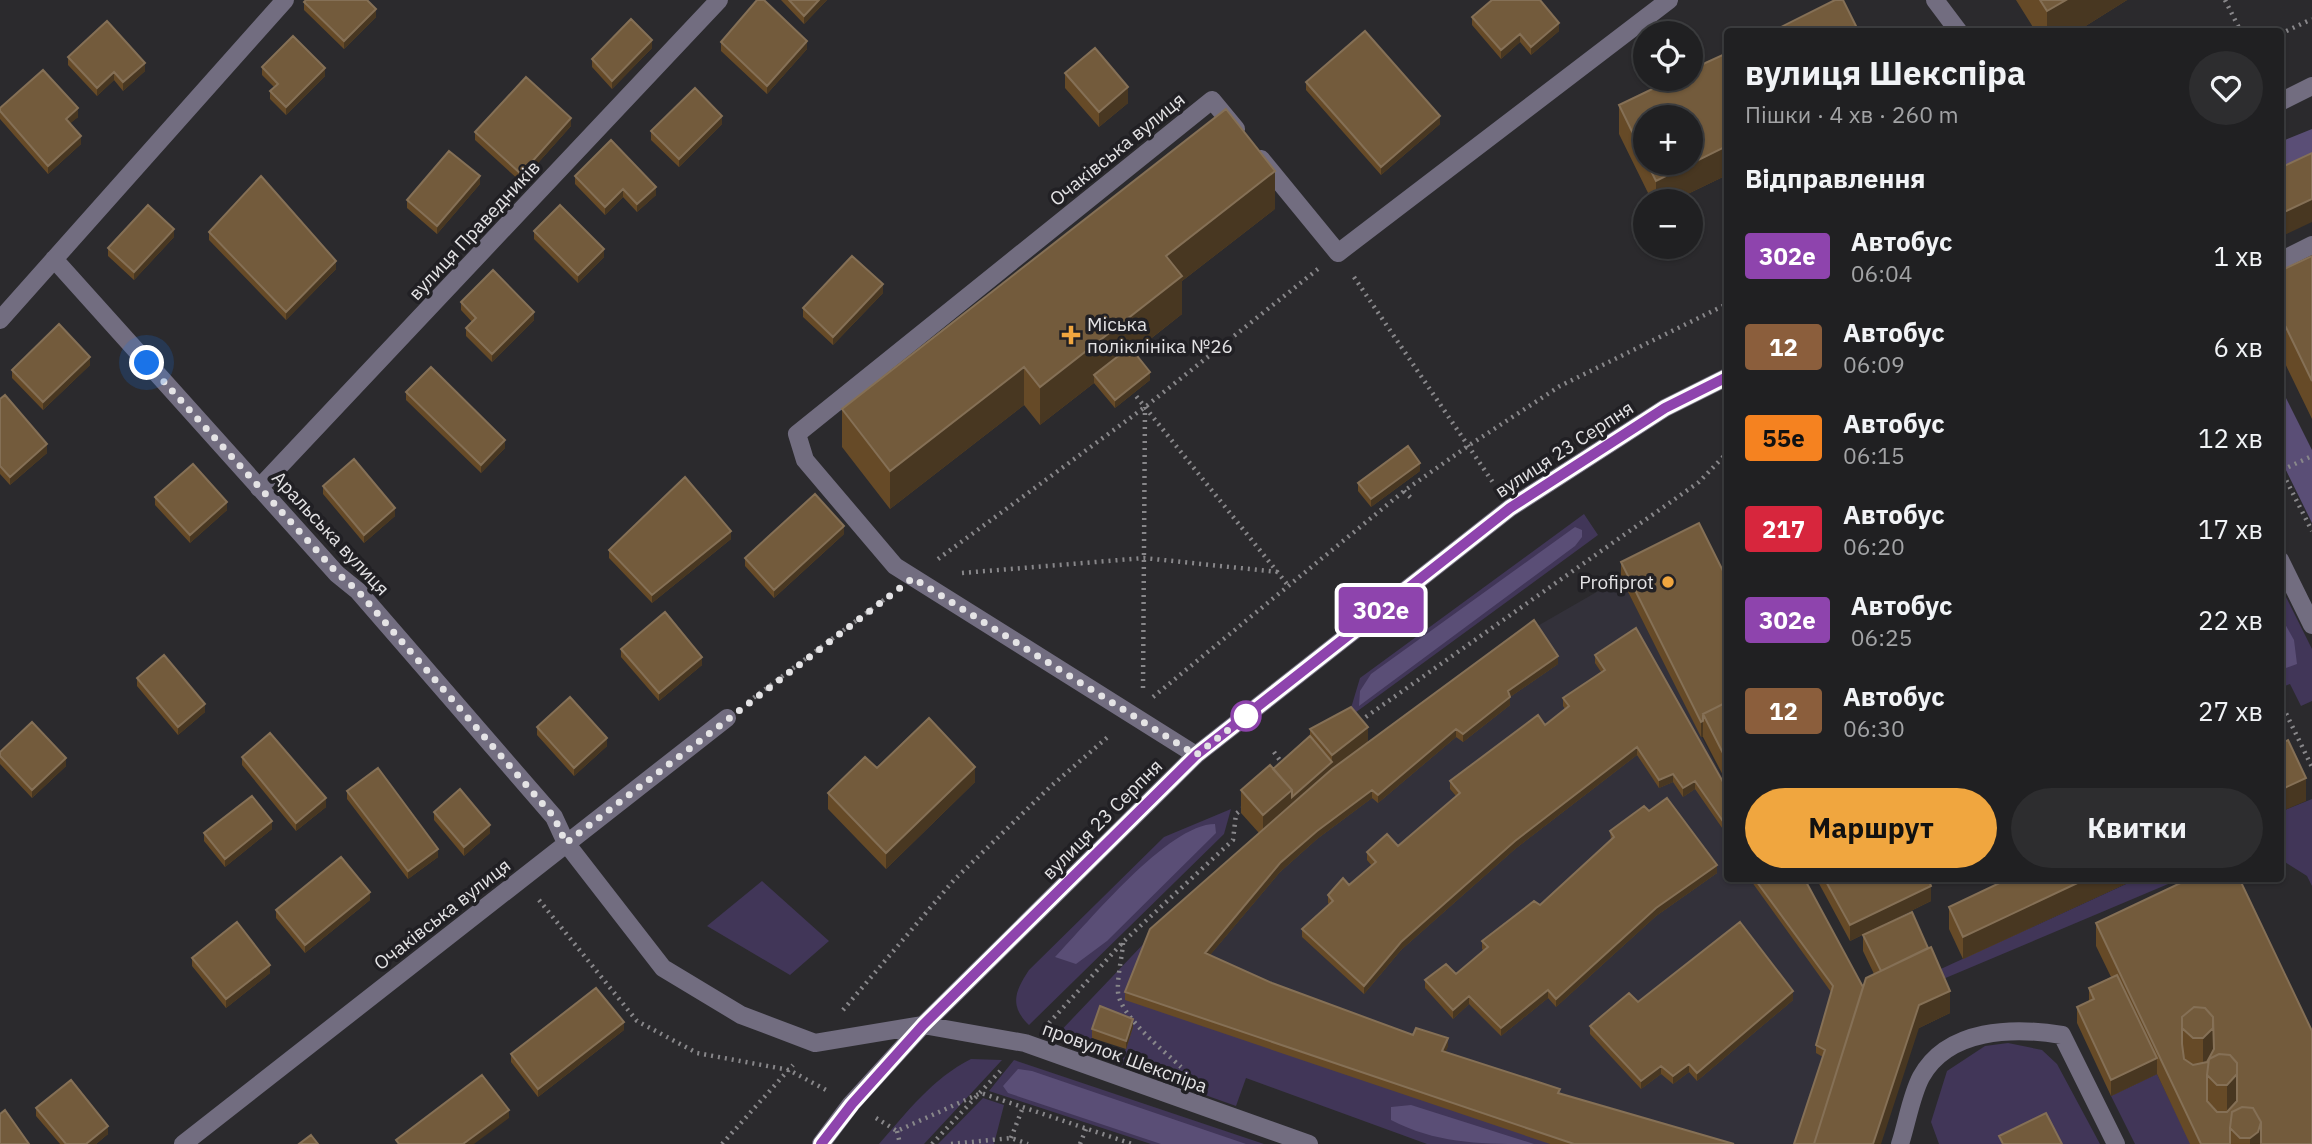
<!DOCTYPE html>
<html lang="uk">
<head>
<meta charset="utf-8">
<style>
	:root { --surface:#202022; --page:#2d2d2f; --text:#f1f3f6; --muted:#a2a3a5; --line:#3d3e40; --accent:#f0a63f }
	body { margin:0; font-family:"IBM Plex Sans",sans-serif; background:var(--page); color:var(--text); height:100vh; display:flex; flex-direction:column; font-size:26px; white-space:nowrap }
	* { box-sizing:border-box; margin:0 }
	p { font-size:23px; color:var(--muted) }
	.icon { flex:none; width:38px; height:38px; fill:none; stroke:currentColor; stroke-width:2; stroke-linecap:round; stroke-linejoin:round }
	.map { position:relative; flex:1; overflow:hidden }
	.details { position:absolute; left:1724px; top:28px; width:560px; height:854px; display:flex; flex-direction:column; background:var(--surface); border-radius:7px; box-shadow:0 2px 5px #0004,0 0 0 2px var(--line) }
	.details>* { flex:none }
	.badge { padding:0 14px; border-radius:5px; font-size:24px; line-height:46px }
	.tools { position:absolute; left:1633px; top:21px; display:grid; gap:14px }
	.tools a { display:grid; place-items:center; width:70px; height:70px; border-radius:50%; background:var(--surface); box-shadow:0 2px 5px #0004,0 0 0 2px var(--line); font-size:35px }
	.you { position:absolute; width:35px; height:35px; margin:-18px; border:5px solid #fff; border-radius:50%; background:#1a73e8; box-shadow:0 0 0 10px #1a73e833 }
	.map>.badge { position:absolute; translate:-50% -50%; box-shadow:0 0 0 4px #fff }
	h2 { padding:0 21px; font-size:26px; line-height:63px }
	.round { display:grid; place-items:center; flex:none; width:74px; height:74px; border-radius:37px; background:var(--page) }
	.overview { display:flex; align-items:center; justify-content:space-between; height:119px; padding:0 21px }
	h1 { font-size:33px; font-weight:700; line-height:52px }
	.cta { display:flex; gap:14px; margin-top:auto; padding:14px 21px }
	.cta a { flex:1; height:80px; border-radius:42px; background:var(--accent); color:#111; font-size:28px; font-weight:700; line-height:80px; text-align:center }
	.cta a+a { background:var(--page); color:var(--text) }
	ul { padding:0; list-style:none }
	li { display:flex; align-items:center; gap:21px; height:91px; padding:0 21px }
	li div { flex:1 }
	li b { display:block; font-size:26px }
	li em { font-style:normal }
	li .badge { min-width:77px; font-weight:700; text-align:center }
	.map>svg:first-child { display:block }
</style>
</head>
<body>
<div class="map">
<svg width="2312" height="1144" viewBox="0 0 2312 1144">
	<rect width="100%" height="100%" fill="#2b2a2d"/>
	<path fill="#33313a" d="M1621 578 1727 787V878L1774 879 1866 1001 1822 1144H1550L1125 1000 1534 628Z"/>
	<path fill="#413658" d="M1584 514 1598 535 1348 718 1360 678Z
		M2280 585 2312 649V701L2301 706 2290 684 2280 688Z
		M2312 799V886L2307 876 2280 859V812Z
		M1231 809 1224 834 1029 1025C1009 1006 1015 991 1029 970L1164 837Z
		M2137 879H2180L1936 982 1932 973Z
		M762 881 829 941 790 975 707 926Z
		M1150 937 1550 1144H1427L1246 1078 1236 1106 1121 1065 1132 1027 1092 1038 1087 1049 1053 1039Z
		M2008 1043 2042 1050 2057 1064 2100 1144H1939L1931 1122 1947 1071 1985 1046Z
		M971 1059 1002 1060 924 1144H879C907 1112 933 1078 971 1059Z
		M1014 1060 1264 1144H1151L989 1091Z
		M2157 1074 2191 1144H2135L2111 1096Z
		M983 1098 1004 1105 994 1144H938Z"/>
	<path fill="#5a4e76" d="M2312 129V163L2280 179V142Z
		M2280 386 2312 450V523L2280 458Z
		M1575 527 1582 530V537L1575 546 1359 706 1360 691 1371 674Z
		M2280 615 2294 640 2297 664 2280 670Z
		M1215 824 1216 833 1107 941 1076 964 1055 957C1088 923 1168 824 1215 824Z
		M1018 1069 1032 1071 1246 1144H1161L1008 1093 1003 1086Z
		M1411 1105 1534 1144C1482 1144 1437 1144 1391 1120V1107Z"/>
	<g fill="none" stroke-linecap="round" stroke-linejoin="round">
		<path stroke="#88878a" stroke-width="4.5" stroke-dasharray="2 5" stroke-linecap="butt" d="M2225 0 2241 32
			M2280 34 2312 19
			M1354 277 1494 484
			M1132 391 1287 584
			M2280 468 2312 531
			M2282 470 2312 456
			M1404 491 1413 500
			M938 559 1145 407 1318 269
			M962 573 1144 558 1278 572
			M1143 688 1145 407
			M1153 697 1404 491 1468 446 1560 386 1727 304
			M2280 701 2312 767
			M748 702 889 596
			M1360 721 1699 482 1727 453
			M1274 752 1284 766
			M539 900 637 1021 697 1053 789 1070 826 1090
			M1123 943C1122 958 1117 977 1118 992 1120 1016 1164 1051 1181 1067
			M843 1010 954 880 1050 787 1110 735
			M1049 1023 1123 942 1233 840 1236 814 1244 807
			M876 1118 897 1131 981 1093 1132 1144
			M897 1131 900 1144
			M1011 1138 1023 1107
			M722 1144 793 1065
			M932 1144 1003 1068
			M951 1144 1011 1138 1028 1144
			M1080 1144 1086 1129"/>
		<path stroke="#726d80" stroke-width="18" d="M1935 0 1959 32
			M2280 102 2312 86
			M1261 159 1338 253 1669 0
			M54 259 337 574 358 591 554 817 566 843 663 968 741 1015 815 1043 923 1025 1025 1043 1309 1144
			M2280 261 2312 245
			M0 320 285 0
			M259 488 719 0
			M2280 560 2312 625
			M1196 755 895 566 805 460 797 434 1212 100 1236 129
			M183 1144 727 718
			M821 1144 851 1104 923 1025 1196 755 1510 508 1665 408 1727 377
			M1900 1144C1907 1123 1911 1096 1921 1077 1948 1028 2014 1027 2062 1035L2116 1144"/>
	</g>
	<path fill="#664a27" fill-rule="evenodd" d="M781 0H827L804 24Z
		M2016 0H2127L2076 32H2036Z
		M304 2 376 17 344 49 304 10Z
		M1472 17 1559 31 1531 55 1520 42 1501 59 1472 25Z
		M721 42 807 49 767 94 721 51Z
		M652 48 612 89 592 67V59Z
		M1727 53V175L1673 201H1652L1619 134V105L1673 79H1690V70ZM1645 117H1690V163H1645Z
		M68 57 145 71 123 91 114 80 97 96 68 65Z
		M262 67 325 76 286 115 270 99V91L274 87 262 75Z
		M1065 73 1128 103 1099 127 1065 88Z
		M1306 82 1440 124 1381 175 1306 90Z
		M0 108 78 117 70 123 81 144 48 174 0 119Z
		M722 124 679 167 651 140V131Z
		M571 126 521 182 475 140V132Z
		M575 176 656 195 637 212 623 197 605 215 575 184Z
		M480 184 437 234 407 208V200Z
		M1275 209 1182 281V314L1134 352 1150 380 1115 408 1094 383 1040 425 1024 405 890 509 842 447V409Z
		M534 231 604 257 578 283 534 239Z
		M209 232 336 269 286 320 209 240Z
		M174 237 134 280 108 256V248Z
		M2312 256V419L2280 353V271Z
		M883 293 833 345 803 317V308Z
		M461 302 534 320 492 362 466 336V328L472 322 461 310Z
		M90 365 43 410 12 378V370Z
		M406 392 505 448 481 473 406 400Z
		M0 399 47 453 10 485 0 474Z
		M1420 471 1371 507 1358 491V483Z
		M323 486 395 516 364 543 323 494Z
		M155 497 227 510 190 543 155 505Z
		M844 534 774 598 745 566V558Z
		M731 539 652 603 609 558V550Z
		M1621 562 1727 579V783L1703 737H1701L1621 578Z
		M621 649 702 665 659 701 621 657Z
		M1595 655 1727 789V835L1695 789 1683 797 1673 782 1659 788 1637 755 1515 849 1401 950 1364 994 1302 937V929L1329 904 1328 903V895L1349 885 1372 866 1367 860V852L1398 846 1456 796 1450 789V781L1545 725 1565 709 1563 706V698L1601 672 1595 663Z
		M1558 664 1510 697V705L1463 742 1456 737 1378 803 1372 798 1317 839 1280 872 1210 955 1272 983 1413 1035 1448 1046 1445 1052 1560 1094 1734 1144H1550L1125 1000V992L1259 833 1241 813V790L1273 769 1310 736V729L1368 743Z
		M137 678 205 712 178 735 137 686Z
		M537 727 607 746 574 776 537 735Z
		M0 752 66 766 32 798 0 764Z
		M242 757 326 807 296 831 242 765Z
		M877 768 975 782 886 869 828 809V793Z
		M347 791 438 857 408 879 347 799Z
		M1649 811 1717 873 1656 916 1556 1007 1548 998 1501 1036 1469 1004 1453 1019 1425 988V980L1456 974 1484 951 1482 949V941L1540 905 1611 840 1610 831Z
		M434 812 490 833 464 856 434 820Z
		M272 829 225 867 204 841V833Z
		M1749 878H1804L1863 987 1874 974 1863 951V935L1950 1013 1919 1028 1823 1057 1816 1053V1045L1831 992Z
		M1816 878H1928L1931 901 1850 941Z
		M2010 878H2138L1963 959 1949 929V907Z
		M370 900 305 953 276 918V910Z
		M2096 923 2312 1144H2190L2157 1074 2111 1096 2077 1023V1007L2089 1002V988L2111 977 2096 946Z
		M192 958 270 973 226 1008 192 966Z
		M1793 1000 1697 1081 1689 1072 1673 1084 1661 1074 1641 1089 1590 1034V1026L1638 1002Z
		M1133 1027 1126 1049 1092 1038V1029Z
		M624 1030 538 1097 511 1062V1054Z
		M36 1108 108 1134 96 1144H60L36 1116Z"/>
	<path fill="#483721" d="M819 0H827L804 24V16Z
		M2066 0H2127L2076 32H2047V11Z
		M376 9V17L344 49V41Z
		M1559 23V31L1531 55V47Z
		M1520 34V42L1501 59V50Z
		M652 40V48L612 89V81Z
		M807 41V49L767 94V86Z
		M145 63V71L123 91V82Z
		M325 68V76L286 115V107Z
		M114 72V80L97 96V88Z
		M1128 87V103L1099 127V112Z
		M78 108V117L66 127V119Z
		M722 116V124L679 167V159Z
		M1440 116V124L1381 175V167Z
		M571 118V126L521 182V174Z
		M81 136V144L48 174V166Z
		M1727 146V175L1673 201H1656V181Z
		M1275 171V209L1182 281V314L1098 380 1094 375V383L1040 425V387L1166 256Z
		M480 176V184L437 234V226Z
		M656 187V195L637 212V204Z
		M623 189V197L605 215V207Z
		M2312 199V222L2280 237V214Z
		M174 229V237L134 280V272Z
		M604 249V257L578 283V275Z
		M336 261V269L286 320V312Z
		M883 284V293L833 345V337Z
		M534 312V320L492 362V354Z
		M90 357V365L43 410V402Z
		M1024 367V405L890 509V471Z
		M1150 372V380L1115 408V400Z
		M505 440V448L481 473V465Z
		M47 444V453L10 485V477Z
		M1420 463V471L1371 507V499Z
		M227 502V510L190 543V535Z
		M395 508V516L364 543V535Z
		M844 526V534L774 598V590Z
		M731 531V539L652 603V595Z
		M1558 656V664L1510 697V705L1463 742V734L1508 691Z
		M702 657V665L659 701V693Z
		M205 704V712L178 735V727Z
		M1703 721V737H1701V722Z
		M1368 727V749L1263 838V815L1292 790 1332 762V755Z
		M1456 729V737L1378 803V795Z
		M607 738V746L574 776V768Z
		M1637 747V755L1515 849 1401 950 1364 994V986L1401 942 1515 841Z
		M66 758V766L32 798V790Z
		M975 767V782L886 869V853Z
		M1673 774V782L1659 788V780Z
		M2306 778V801L2280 812V790Z
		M1695 781V789L1683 797V788Z
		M1372 790V798L1317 839 1280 872 1205 961V953L1280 863 1317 831Z
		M326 798V807L296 831V823Z
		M272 821V829L225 867V859Z
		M490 825V833L464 856V847Z
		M438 849V857L408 879V871Z
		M1717 865V873L1656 916 1556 1007V999L1656 908Z
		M2088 878H2138L1963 959V937Z
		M1931 886V901L1850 941V925Z
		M370 892V900L305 953V945Z
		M270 965V973L226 1008V999Z
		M1548 990V998L1501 1036V1028Z
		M1793 991V1000L1697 1081V1073Z
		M1950 991V1013L1919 1028 1881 1144H1873L1919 1005Z
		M1469 996V1004L1453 1019V1010Z
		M1133 1019V1027L1126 1049V1041Z
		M624 1022V1030L538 1097V1089Z
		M2213 1028V1077L2207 1075 2203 1088V1038Z
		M1448 1038V1046L1442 1060V1051Z
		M2157 1058V1074L2111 1096V1080Z
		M1689 1064V1072L1673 1084V1076Z
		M1661 1066V1074L1641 1089V1081Z
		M2237 1074V1124L2230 1128 2227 1134V1085Z
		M509 1110V1118L474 1144H463Z
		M2261 1122V1144H2250V1138Z
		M108 1126V1134L96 1144H86Z"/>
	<path fill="#735b3c" stroke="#857056" stroke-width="2" fill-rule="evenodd" d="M306 0H367L376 9 344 41 304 2Z
		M757 0H764L807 41 767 86 721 42Z
		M789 0H819L804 16Z
		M1492 0H1540L1559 23 1531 47 1520 34 1501 50 1472 17Z
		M1835 0H1843L1859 32H1771Z
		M2040 0H2066L2047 11Z
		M631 19 652 40 612 81 592 59Z
		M107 21 145 63 123 82 114 72 97 88 68 57Z
		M1365 31 1440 116 1381 167 1306 82Z
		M293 36 325 68 286 107 270 91 278 84 262 67Z
		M1095 48 1128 87 1099 112 1065 73Z
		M1727 53V146L1656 181 1647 163H1690V117H1645V158L1619 105 1673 79H1690V70Z
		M43 70 78 108 66 119 81 136 48 166 0 111V108Z
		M526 77 571 118 521 174 475 132Z
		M695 88 722 116 679 159 651 131Z
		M1226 109 1275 171 1166 256 1182 276 1040 387 1024 367 890 471 842 409Z
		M611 140 656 187 637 204 623 189 605 207 575 176Z
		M449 151 480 176 437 226 407 200Z
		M2312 153V199L2280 214V168Z
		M261 176 336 261 286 312 209 232Z
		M148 205 174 229 134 272 108 248Z
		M560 205 604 249 578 275 534 231Z
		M852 256 883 284 833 337 803 308Z
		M2312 256V381L2280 315V271Z
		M493 270 534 312 492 354 466 328 476 318 461 302Z
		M59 324 90 357 43 402 12 370Z
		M1130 347 1150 372 1115 400 1094 375Z
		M431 367 505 440 481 465 406 392Z
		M5 395 47 444 10 477 0 466V399Z
		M1408 446 1420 463 1371 499 1358 483Z
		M354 459 395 508 364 535 323 486Z
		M193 464 227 502 190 535 155 497Z
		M685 477 731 531 652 595 609 550Z
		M815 494 844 526 774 590 745 558Z
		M1699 523 1727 579V702L1703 714V721L1701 722 1621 562Z
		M665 612 702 657 659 693 621 649Z
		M1534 620 1558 656 1508 691 1510 697 1463 734 1456 729 1378 795 1372 790 1317 831 1280 863 1205 953 1272 983 1413 1035 1416 1028 1448 1038 1442 1051 1560 1089 1558 1093 1734 1144H1574L1125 992 1150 929 1332 769Z
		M1636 628 1727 789V827L1695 781 1683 788 1673 774 1659 780 1637 747 1515 841 1401 942 1364 986 1302 929 1333 901 1328 895 1343 878 1349 885 1376 862 1367 852 1387 834 1398 846 1460 793 1450 781 1538 715 1545 725 1569 706 1563 698 1605 670 1595 655Z
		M164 655 205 704 178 727 137 678Z
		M570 697 607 738 574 768 537 727Z
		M1727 702V761L1703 714Z
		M1351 707 1368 727 1332 755 1310 729Z
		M929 718 975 767 886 853 828 793 865 757 877 768Z
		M32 722 66 758 32 790 0 756V752Z
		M270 733 326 798 296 823 242 757Z
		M1310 736 1332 762 1292 797V790L1273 769Z
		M2288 740 2306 778 2280 790V744Z
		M1270 765 1292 790 1263 815 1241 790Z
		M378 768 438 849 408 871 347 791Z
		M460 789 490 825 464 847 434 812Z
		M252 796 272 821 225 859 204 833Z
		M1667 798 1717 865 1656 908 1556 999 1548 990 1501 1028 1469 996 1453 1010 1425 980 1446 964 1456 974 1488 947 1482 941 1534 901 1540 905 1614 837 1610 831 1644 806 1649 811Z
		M341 857 370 892 305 945 276 910Z
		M1754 878H1778V880L1782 878H1804L1863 987 1814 1144H1794L1825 1050 1816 1045 1833 986Z
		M1824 878H1928L1931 886 1850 925Z
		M2010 878H2088L1963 937 1949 907Z
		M2191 878H2239L2312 1031V1144H2261V1122L2253 1108 2242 1107 2232 1112 2230 1128V1144H2201L2096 923ZM2194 1007 2205 1008 2213 1017 2214 1049 2207 1062 2193 1065 2184 1059 2182 1044V1017ZM2219 1054 2230 1055 2237 1063V1101L2227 1112H2217L2207 1101V1075L2209 1059Z
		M1912 912 1928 948 1881 971 1863 935Z
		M237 922 270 965 226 999 192 958Z
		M1740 922 1793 991 1697 1073 1689 1064 1673 1076 1661 1066 1641 1081 1590 1026 1629 993 1638 1002Z
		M1931 947 1950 991 1919 1005 1873 1144H1814L1866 978Z
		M2117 975 2157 1058 2111 1080 2077 1007 2094 999 2089 988Z
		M596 988 624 1022 538 1089 511 1054Z
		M1100 1006 1133 1019 1126 1041 1092 1029Z
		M2194 1007 2205 1008 2213 1017V1028L2203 1038H2193L2182 1028V1017Z
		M2219 1054 2230 1055 2237 1063V1074L2227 1085H2217L2207 1075 2209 1059Z
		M482 1075 509 1110 463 1144H399L396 1140Z
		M71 1080 108 1126 86 1144H66L36 1108Z
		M2242 1107 2253 1108 2261 1122 2258 1132 2250 1138H2240L2230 1128 2232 1112Z
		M5 1110 29 1144H0V1114Z
		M2046 1113 2062 1144H2003L1999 1136Z
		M311 1135 318 1144H299Z"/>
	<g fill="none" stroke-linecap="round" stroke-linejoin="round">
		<g stroke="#fff" stroke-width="16">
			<path id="line" d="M821 1144 852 1104 923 1025 1196 755 1510 508 1665 408 1727 377"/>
		</g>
		<use href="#line" stroke="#8e44ad" stroke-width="10"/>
		<path stroke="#e4e3e5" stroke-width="7" stroke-dasharray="0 12.6" d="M147 363 337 573 358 591 554 817 566 843 913 578 1196 755 1246 716"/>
	</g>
	<g fill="#f0a63f" stroke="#212024" stroke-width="2.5">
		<path d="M1067.5 324.5h7v7h7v7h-7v7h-7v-7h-7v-7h7z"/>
		<circle cx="1668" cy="582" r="7"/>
	</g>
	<circle fill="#fff" stroke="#8e44ad" stroke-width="3.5" cx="1246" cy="716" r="14"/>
	<g text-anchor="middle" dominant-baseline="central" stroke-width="7" stroke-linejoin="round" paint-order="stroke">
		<g font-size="19" fill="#e4e3e5" stroke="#212024">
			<text transform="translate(1117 149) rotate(-39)">Очаківська вулиця</text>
			<text transform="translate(474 230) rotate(-47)">вулиця Праведників</text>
			<text transform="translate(1564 449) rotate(-33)">вулиця 23 Серпня</text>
			<text transform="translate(331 533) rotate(47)">Аральська вулиця</text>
			<text transform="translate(1102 819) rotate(-45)">вулиця 23 Серпня</text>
			<text transform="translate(442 914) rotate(-38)">Очаківська вулиця</text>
			<text transform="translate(1125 1057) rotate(20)">провулок Шекспіра</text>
		</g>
		<g font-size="19" fill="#e4e3e5" stroke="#212024" text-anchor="start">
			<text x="1087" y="324">Міська<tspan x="1087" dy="22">поліклініка №26</tspan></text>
			<text x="1654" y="582" text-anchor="end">Profiprot</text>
		</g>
	</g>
</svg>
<div class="tools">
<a><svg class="icon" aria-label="locate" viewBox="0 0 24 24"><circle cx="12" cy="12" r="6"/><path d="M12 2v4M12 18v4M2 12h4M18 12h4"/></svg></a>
<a>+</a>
<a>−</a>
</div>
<div class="you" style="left:147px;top:363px"></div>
<b class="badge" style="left:1381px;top:610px;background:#8e44ad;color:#fff">302е</b>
<section class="details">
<div class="overview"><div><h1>вулиця Шекспіра</h1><p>Пішки · 4 хв · 260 m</p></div><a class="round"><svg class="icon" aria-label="heart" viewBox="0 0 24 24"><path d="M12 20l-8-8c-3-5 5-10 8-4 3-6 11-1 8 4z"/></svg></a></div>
<h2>Відправлення</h2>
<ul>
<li><span class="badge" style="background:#8e44ad;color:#fff">302е</span><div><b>Автобус</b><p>06:04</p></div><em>1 хв</em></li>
<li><span class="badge" style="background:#8b5e3c;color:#fff">12</span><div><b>Автобус</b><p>06:09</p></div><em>6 хв</em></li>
<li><span class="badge" style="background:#f58220;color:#111">55е</span><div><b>Автобус</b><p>06:15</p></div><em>12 хв</em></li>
<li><span class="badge" style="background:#d7263d;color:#fff">217</span><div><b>Автобус</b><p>06:20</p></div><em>17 хв</em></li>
<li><span class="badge" style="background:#8e44ad;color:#fff">302е</span><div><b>Автобус</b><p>06:25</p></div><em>22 хв</em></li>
<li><span class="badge" style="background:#8b5e3c;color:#fff">12</span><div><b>Автобус</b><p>06:30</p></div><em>27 хв</em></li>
</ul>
<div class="cta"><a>Маршрут</a><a>Квитки</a></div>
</section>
</div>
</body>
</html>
